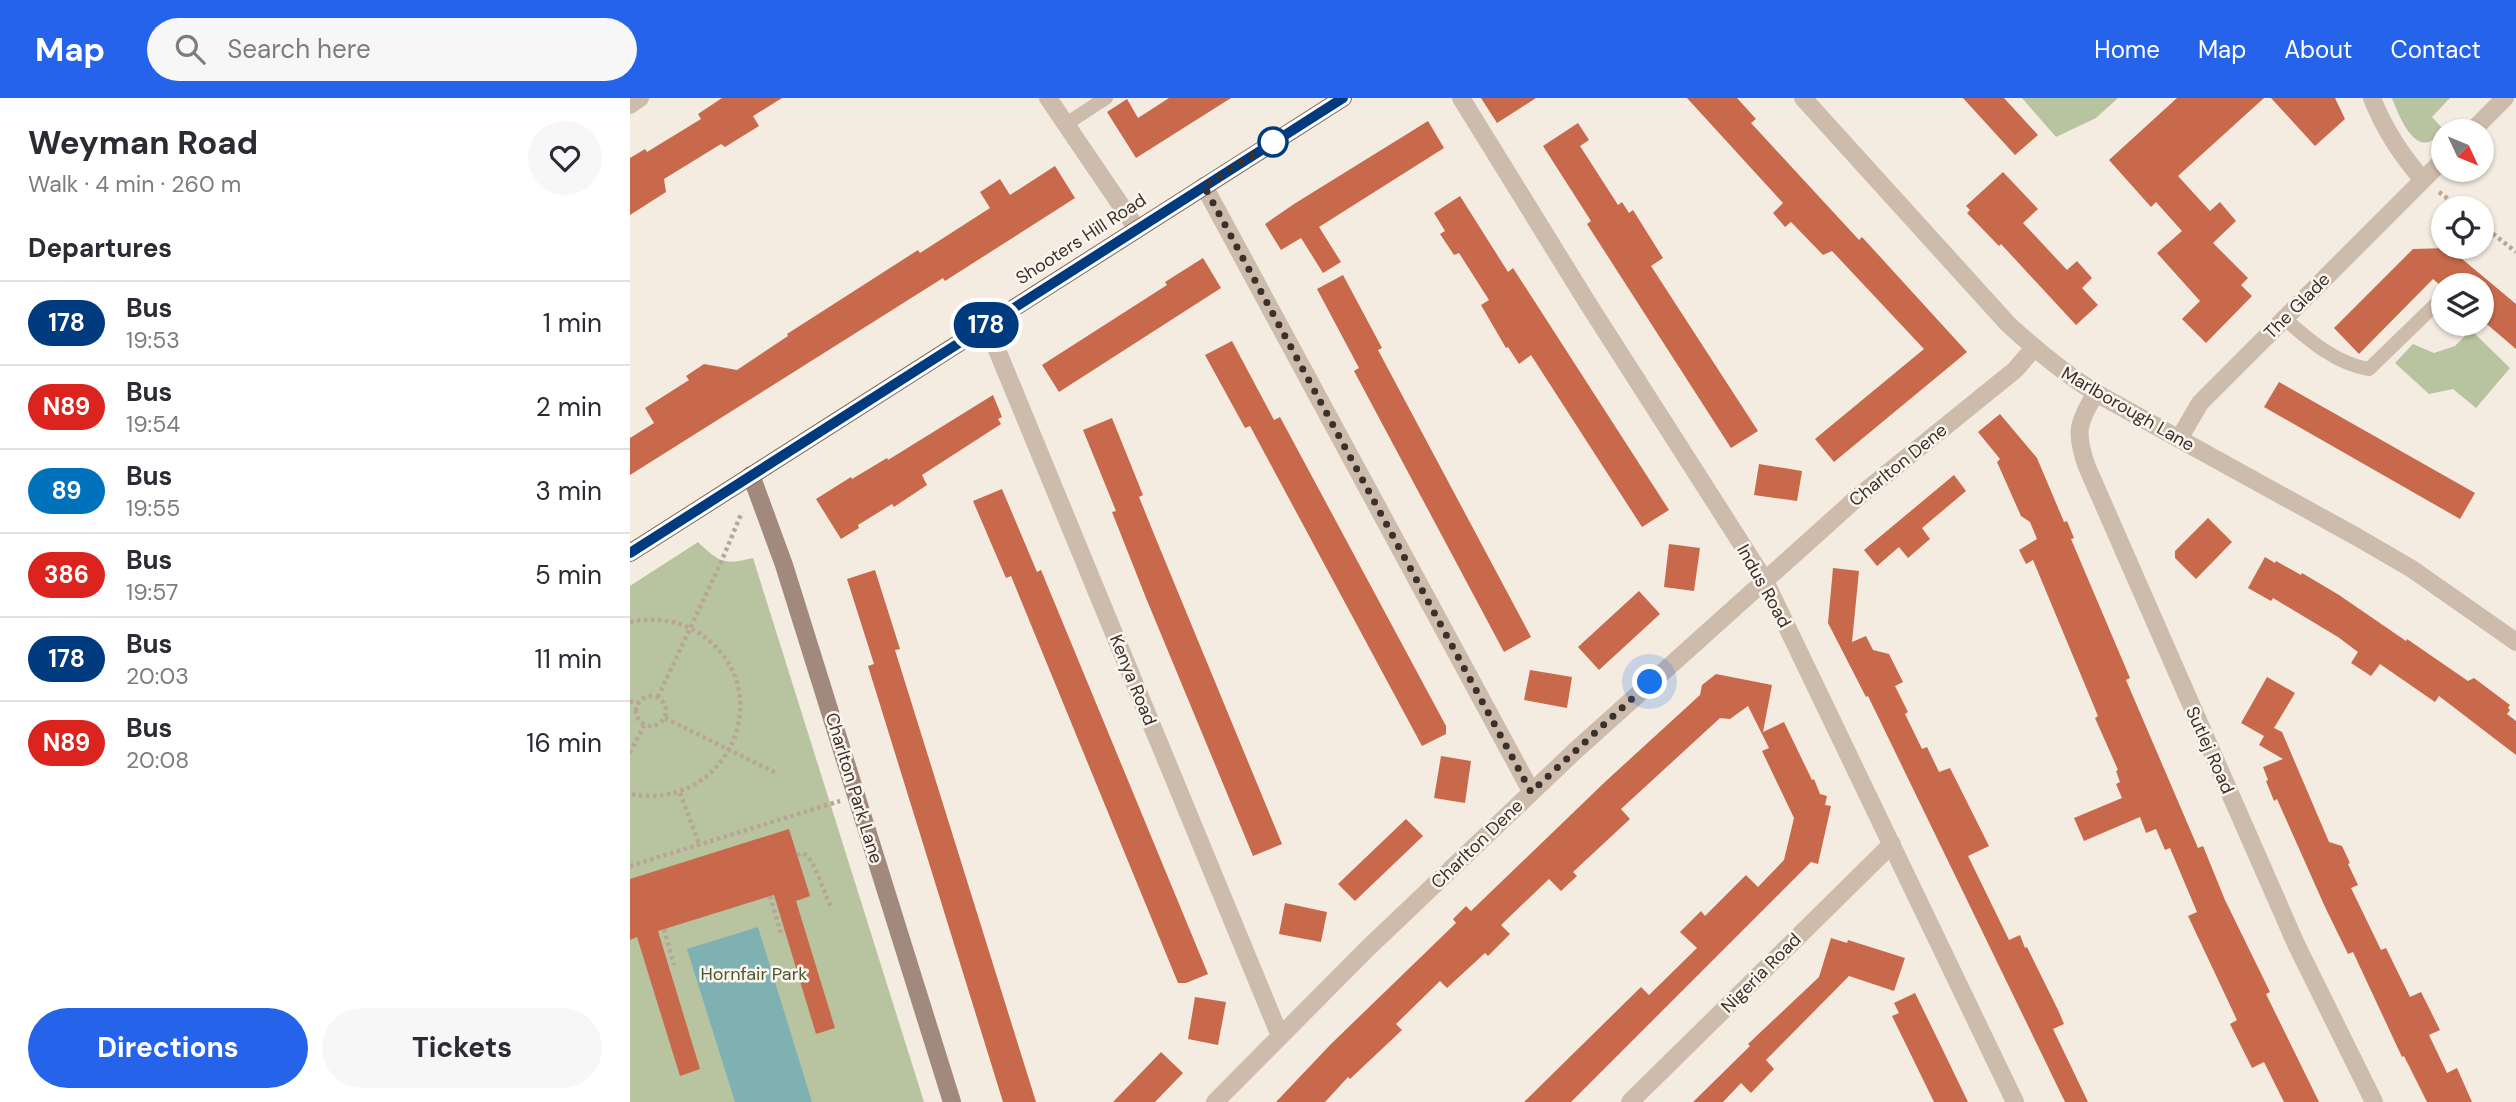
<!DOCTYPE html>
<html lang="en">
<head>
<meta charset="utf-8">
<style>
	:root { --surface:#fff; --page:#f7f7f7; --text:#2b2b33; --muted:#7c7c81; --line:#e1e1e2; --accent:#2563eb }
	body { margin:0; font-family:"DM Sans",sans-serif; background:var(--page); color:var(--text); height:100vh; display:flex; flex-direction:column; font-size:26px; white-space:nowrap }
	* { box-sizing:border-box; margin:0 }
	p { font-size:23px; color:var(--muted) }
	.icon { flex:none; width:38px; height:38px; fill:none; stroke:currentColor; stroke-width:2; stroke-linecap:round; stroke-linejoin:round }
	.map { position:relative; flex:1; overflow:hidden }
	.details { display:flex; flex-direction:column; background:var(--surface); width:630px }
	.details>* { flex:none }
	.badge { padding:0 14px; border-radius:23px; font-size:24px; line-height:46px }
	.needle { width:46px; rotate:134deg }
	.fabs { position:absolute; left:1801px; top:21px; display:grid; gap:14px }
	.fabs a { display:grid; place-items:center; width:63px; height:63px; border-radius:50%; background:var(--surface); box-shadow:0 2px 5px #0004; font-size:35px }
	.you { position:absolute; width:35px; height:35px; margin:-18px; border:5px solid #fff; border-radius:50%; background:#1a73e8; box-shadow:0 0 0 10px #1a73e833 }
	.map>.badge { position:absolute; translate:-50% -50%; box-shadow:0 0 0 4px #fff }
	h2 { padding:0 28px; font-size:26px; line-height:63px }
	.round { display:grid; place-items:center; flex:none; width:74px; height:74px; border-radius:37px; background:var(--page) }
	.headline { display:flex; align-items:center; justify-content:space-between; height:119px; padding:0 28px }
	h1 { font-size:33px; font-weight:700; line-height:52px }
	.action { display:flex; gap:14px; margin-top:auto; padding:14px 28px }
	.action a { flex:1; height:80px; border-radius:42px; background:var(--accent); color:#fff; font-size:28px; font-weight:700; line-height:80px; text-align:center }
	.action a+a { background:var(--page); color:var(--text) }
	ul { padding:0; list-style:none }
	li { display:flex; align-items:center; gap:21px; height:84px; padding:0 28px; border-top:2px solid var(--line) }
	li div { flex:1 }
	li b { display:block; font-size:26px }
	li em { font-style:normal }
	li .badge { min-width:77px; font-weight:700; text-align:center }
	header { display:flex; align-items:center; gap:42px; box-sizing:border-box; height:98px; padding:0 35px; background:var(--accent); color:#fff }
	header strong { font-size:33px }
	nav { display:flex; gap:38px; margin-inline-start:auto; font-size:24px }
	.search { width:490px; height:63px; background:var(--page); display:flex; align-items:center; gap:18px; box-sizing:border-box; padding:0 24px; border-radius:38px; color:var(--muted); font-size:26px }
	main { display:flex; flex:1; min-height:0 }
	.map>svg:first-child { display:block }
</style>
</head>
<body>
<header>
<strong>Map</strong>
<div class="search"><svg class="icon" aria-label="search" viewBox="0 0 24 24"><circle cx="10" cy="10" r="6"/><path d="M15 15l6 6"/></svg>Search here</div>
<nav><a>Home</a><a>Map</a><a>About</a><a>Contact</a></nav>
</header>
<main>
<section class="details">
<div class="headline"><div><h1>Weyman Road</h1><p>Walk · 4 min · 260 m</p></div><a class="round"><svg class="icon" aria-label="heart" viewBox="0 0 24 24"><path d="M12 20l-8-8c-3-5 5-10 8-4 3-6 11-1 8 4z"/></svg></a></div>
<h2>Departures</h2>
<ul>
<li><span class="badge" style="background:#003b80;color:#fff">178</span><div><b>Bus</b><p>19:53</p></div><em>1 min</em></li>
<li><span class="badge" style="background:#dc241f;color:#fff">N89</span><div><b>Bus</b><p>19:54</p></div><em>2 min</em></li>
<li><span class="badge" style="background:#0072bc;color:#fff">89</span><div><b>Bus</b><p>19:55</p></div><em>3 min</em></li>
<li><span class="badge" style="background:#dc241f;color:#fff">386</span><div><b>Bus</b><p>19:57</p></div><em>5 min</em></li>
<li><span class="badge" style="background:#003b80;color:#fff">178</span><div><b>Bus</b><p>20:03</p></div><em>11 min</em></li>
<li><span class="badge" style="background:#dc241f;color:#fff">N89</span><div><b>Bus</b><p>20:08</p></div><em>16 min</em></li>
</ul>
<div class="action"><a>Directions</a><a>Tickets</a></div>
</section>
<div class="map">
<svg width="1886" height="1004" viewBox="0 0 1886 1004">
	<rect width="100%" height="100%" fill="#f4ebe1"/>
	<path fill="#b8c4a0" d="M1392 0H1488L1466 20 1426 39Z
		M1762 0H1820L1802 19 1813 31C1810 35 1806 40 1801 43 1782 53 1767 13 1762 0Z
		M1841 232 1880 270 1846 310 1823 291 1799 296 1765 265 1783 246 1804 255 1825 248Z
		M68 444C90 465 94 467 123 460L294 1004H0V488Z"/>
	<path fill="#7fb0b2" d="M128 829 182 1004H105L57 851Z"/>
	<path fill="#c8694b" d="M92 0H152L123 18 129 28 95 49 91 46 34 81 36 94 0 117V60L15 51 17 54 71 21 68 16Z
		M539 0H601L506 60 477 14 497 1 508 20Z
		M851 0H906L867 25Z
		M1057 0H1107L1126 21 1121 25 1229 142 1232 139 1337 254 1204 364 1185 341 1294 251 1202 153 1193 157 1161 124 1155 129 1143 115 1153 105Z
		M1333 0H1374L1408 37 1385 57Z
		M1547 0H1634L1548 78 1580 113 1590 104 1606 123 1583 145 1618 180 1611 187 1622 198 1576 245 1552 221 1570 203 1527 155 1552 133 1526 104 1521 109 1479 62Z
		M1641 0H1705L1715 21 1685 48Z
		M798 23 814 50 689 129 711 164 693 175 671 140 651 152 635 126 664 106Z
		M948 25 959 42 950 48 988 107 992 104 999 115 1003 112 1033 160 1021 168 1128 333 1101 350 957 126 961 123 913 48Z
		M425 68 445 100 315 183 313 180 0 377V340L24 325 15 310 59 282 56 278 74 266 107 272 158 238 157 236 288 152 290 155 360 110 350 94 370 81 380 97Z
		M1373 74 1408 111 1393 125 1437 172 1447 163 1462 180 1452 190 1468 207 1446 227 1371 146 1369 148 1337 115 1340 112 1336 108Z
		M830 98 878 174 883 170 1039 412 1012 429 901 257 889 266 878 249 876 250 851 207 859 202 829 155 824 157 810 136 815 133 804 115Z
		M1819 150 1886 206V251L1852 222V187H1810L1803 181 1729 256 1704 230 1783 151Z
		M573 160 591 190 429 294 412 267 537 187 535 184Z
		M713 177 752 250 748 252 901 539 874 554 724 273 729 270 687 191Z
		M602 243 644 322 650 319 816 628V636L792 648 620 328 615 330 575 257Z
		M1649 284 1845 395 1830 421 1634 309Z
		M363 297 372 319 368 321 371 326 292 377 297 387 264 409 262 406 228 427 229 430 211 441 186 401 221 379 222 381 257 360 258 362Z
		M1370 316 1407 360 1434 424 1437 423 1444 440 1441 441 1500 580 1496 582 1568 750 1573 748 1595 802 1640 894 1636 896 1689 1004H1654L1634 964 1622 970 1600 926 1607 922 1558 818 1567 814 1540 750 1535 752 1526 731 1516 735 1510 719 1454 743 1444 720 1492 700 1486 686 1490 684 1486 673 1488 672 1465 620 1468 618 1403 462 1396 466 1389 452 1407 441 1400 424 1391 418 1367 364 1370 361 1348 334Z
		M482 320 513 397 509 399 526 441 652 746 623 758 516 500 482 414 486 413 453 332Z
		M1129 366 1172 373 1167 403 1124 397Z
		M1324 377 1336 393 1292 430 1300 441 1278 460 1269 449 1247 468 1234 452Z
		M372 391 407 474 411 472 578 876 556 885H548L381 478 376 480 343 403Z
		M1578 420 1602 444 1566 481 1545 460V453Z
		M1039 446 1070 450 1064 493 1034 489Z
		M1635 459 1645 465 1646 463 1671 477 1672 475 1709 497 1776 543 1777 541 1838 583 1844 580 1880 607 1878 610 1880 612 1877 616 1886 623V657L1809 598 1805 604 1750 566 1741 578 1721 565 1728 554 1708 539 1643 500 1641 503 1618 490Z
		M1203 470 1229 473 1222 544 1236 538 1243 552 1259 556 1273 584 1265 588 1278 614 1275 616 1292 651 1297 649 1309 674 1320 670 1359 748 1338 758 1379 842 1390 837 1395 850 1397 849 1429 914 1434 926 1423 931 1458 1004H1435L1238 598 1236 599 1198 525Z
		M245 472 270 551 265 552 406 1004H373L238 568 244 566 217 481Z
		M1009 493 1030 516 969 572 948 549Z
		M900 572 942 579 937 610 894 602Z
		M1086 576 1142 587 1133 634 1154 624 1182 682 1184 681 1190 696 1197 698 1195 707 1201 708 1188 766 1181 764 941 1004H894L1011 889 1019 897 1067 850 1050 834 1071 813 1075 818 1116 777 1128 789 1154 762 1164 720 1132 653 1139 650 1118 608 1100 621 1090 620 991 711 1000 721 943 774 947 778 931 793 919 781 871 827 880 836 858 858 855 855 817 890 810 883 766 926 772 932 720 981 718 979 695 1004H646L701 946 826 825 823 821 836 808 841 813 976 683 1070 597 1072 587Z
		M1637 579 1665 595 1644 630 1652 634 1699 744 1712 748 1720 765 1718 766 1728 787 1721 790 1751 852 1756 850 1780 899 1791 894 1810 932 1799 937 1817 975 1827 970 1842 1004H1797L1774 958 1772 959 1723 854 1718 856 1695 809 1647 701 1644 703 1636 683 1638 682 1633 669 1653 661 1629 647 1634 638 1611 625Z
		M811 658 841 663 835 705 804 700Z
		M776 721 793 738 725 803 708 786Z
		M159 731 180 798 166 803 205 930 186 936 144 797 28 833 70 971 50 978 7 839 0 842V781Z
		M655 805 697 814 691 844 649 836Z
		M1201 840 1217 845 1218 842 1275 860 1264 893 1219 878 1136 962 1144 971 1121 995 1111 985 1093 1004H1063L1120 948 1118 946 1189 879Z
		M1285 895 1308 942 1338 1004H1304L1262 918 1269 915 1264 905Z
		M565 899 596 904 588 947 558 941Z
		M531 954 553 975 525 1004H483Z"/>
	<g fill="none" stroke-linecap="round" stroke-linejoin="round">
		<path stroke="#b9a596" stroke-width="4.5" stroke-dasharray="3.5 3.5" stroke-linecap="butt" d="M1809 94 1830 110
			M1852 127 1886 154
			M0 524C23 519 47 522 67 534 154 588 99 715 0 696
			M6 613a15 15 0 1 1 30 0a15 15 0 1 1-30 0Z
			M28 599 92 462 112 414
			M0 603 7 606
			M35 620 148 676
			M0 655 14 627
			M50 695 69 746
			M167 757 173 755C188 765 191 792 201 808
			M0 768 210 703
			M140 798 151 835
			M34 831 44 867"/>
		<path stroke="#cdbbac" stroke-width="14" d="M436 26 476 0
			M1655 221C1679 242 1706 266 1739 271L1810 202"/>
		<path stroke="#cdbbac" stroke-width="18" d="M418 0 507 131
			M831 0 957 204 1134 481 1385 1004
			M1173 0 1378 226C1406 252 1434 275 1466 295L1727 439 1782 471 1886 544
			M1742 0C1754 31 1771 57 1793 82
			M0 7 10 0
			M1842 33 1875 0
			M574 88 901 693
			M354 228 365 247 650 938
			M1466 295C1447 325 1445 336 1457 369L1666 846 1744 1004
			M1549 341 1570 305 1813 62
			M585 1004 739 849 945 653 1228 399 1385 272 1404 250
			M1000 1004 1262 746"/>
		<path stroke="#a18a7d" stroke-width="18" d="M121 377 154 467 322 1004"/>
		<path stroke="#7d675c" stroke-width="18" d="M0 455 713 0"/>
	</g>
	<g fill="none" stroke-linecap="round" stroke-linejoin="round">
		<g stroke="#fff" stroke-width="16">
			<path id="line" d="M0 455 713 0"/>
		</g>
		<use href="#line" stroke="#003b80" stroke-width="10"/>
		<path stroke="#3b302b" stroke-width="7" stroke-dasharray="0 12.6" d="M643 44 574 88 901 694 1020 584"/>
	</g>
	<circle fill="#fff" stroke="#003b80" stroke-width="3.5" cx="643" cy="44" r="14"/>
	<g text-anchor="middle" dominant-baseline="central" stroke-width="5" stroke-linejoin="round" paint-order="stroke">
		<g font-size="18" fill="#3b302b" stroke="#fbf5ee">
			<text transform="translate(451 141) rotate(-33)">Shooters Hill Road</text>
			<text transform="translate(1667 208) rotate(-45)">The Glade</text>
			<text transform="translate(1498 311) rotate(30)">Marlborough Lane</text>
			<text transform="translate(1268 367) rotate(-39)">Charlton Dene</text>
			<text transform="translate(1134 488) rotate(61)">Indus Road</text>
			<text transform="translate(503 582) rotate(68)">Kenya Road</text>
			<text transform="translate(1580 652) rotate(66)">Sutlej Road</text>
			<text transform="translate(224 690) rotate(73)">Charlton Park Lane</text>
			<text transform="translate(847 746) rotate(-44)">Charlton Dene</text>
			<text transform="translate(1131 875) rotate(-45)">Nigeria Road</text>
		</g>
		<g font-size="18" fill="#4a5a2e" stroke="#fbf5ee">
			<text x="124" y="876">Hornfair Park</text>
		</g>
	</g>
</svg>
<div class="fabs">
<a><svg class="needle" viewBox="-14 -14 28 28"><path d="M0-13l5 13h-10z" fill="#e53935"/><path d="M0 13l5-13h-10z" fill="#7c7c81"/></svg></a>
<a><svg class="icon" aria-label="locate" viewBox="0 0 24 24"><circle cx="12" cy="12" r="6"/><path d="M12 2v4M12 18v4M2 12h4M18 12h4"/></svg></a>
<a><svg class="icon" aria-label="layers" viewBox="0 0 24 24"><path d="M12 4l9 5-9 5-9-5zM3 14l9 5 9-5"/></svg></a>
</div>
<div class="you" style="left:1020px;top:584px"></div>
<b class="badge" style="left:356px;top:227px;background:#003b80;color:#fff">178</b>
</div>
</main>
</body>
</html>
